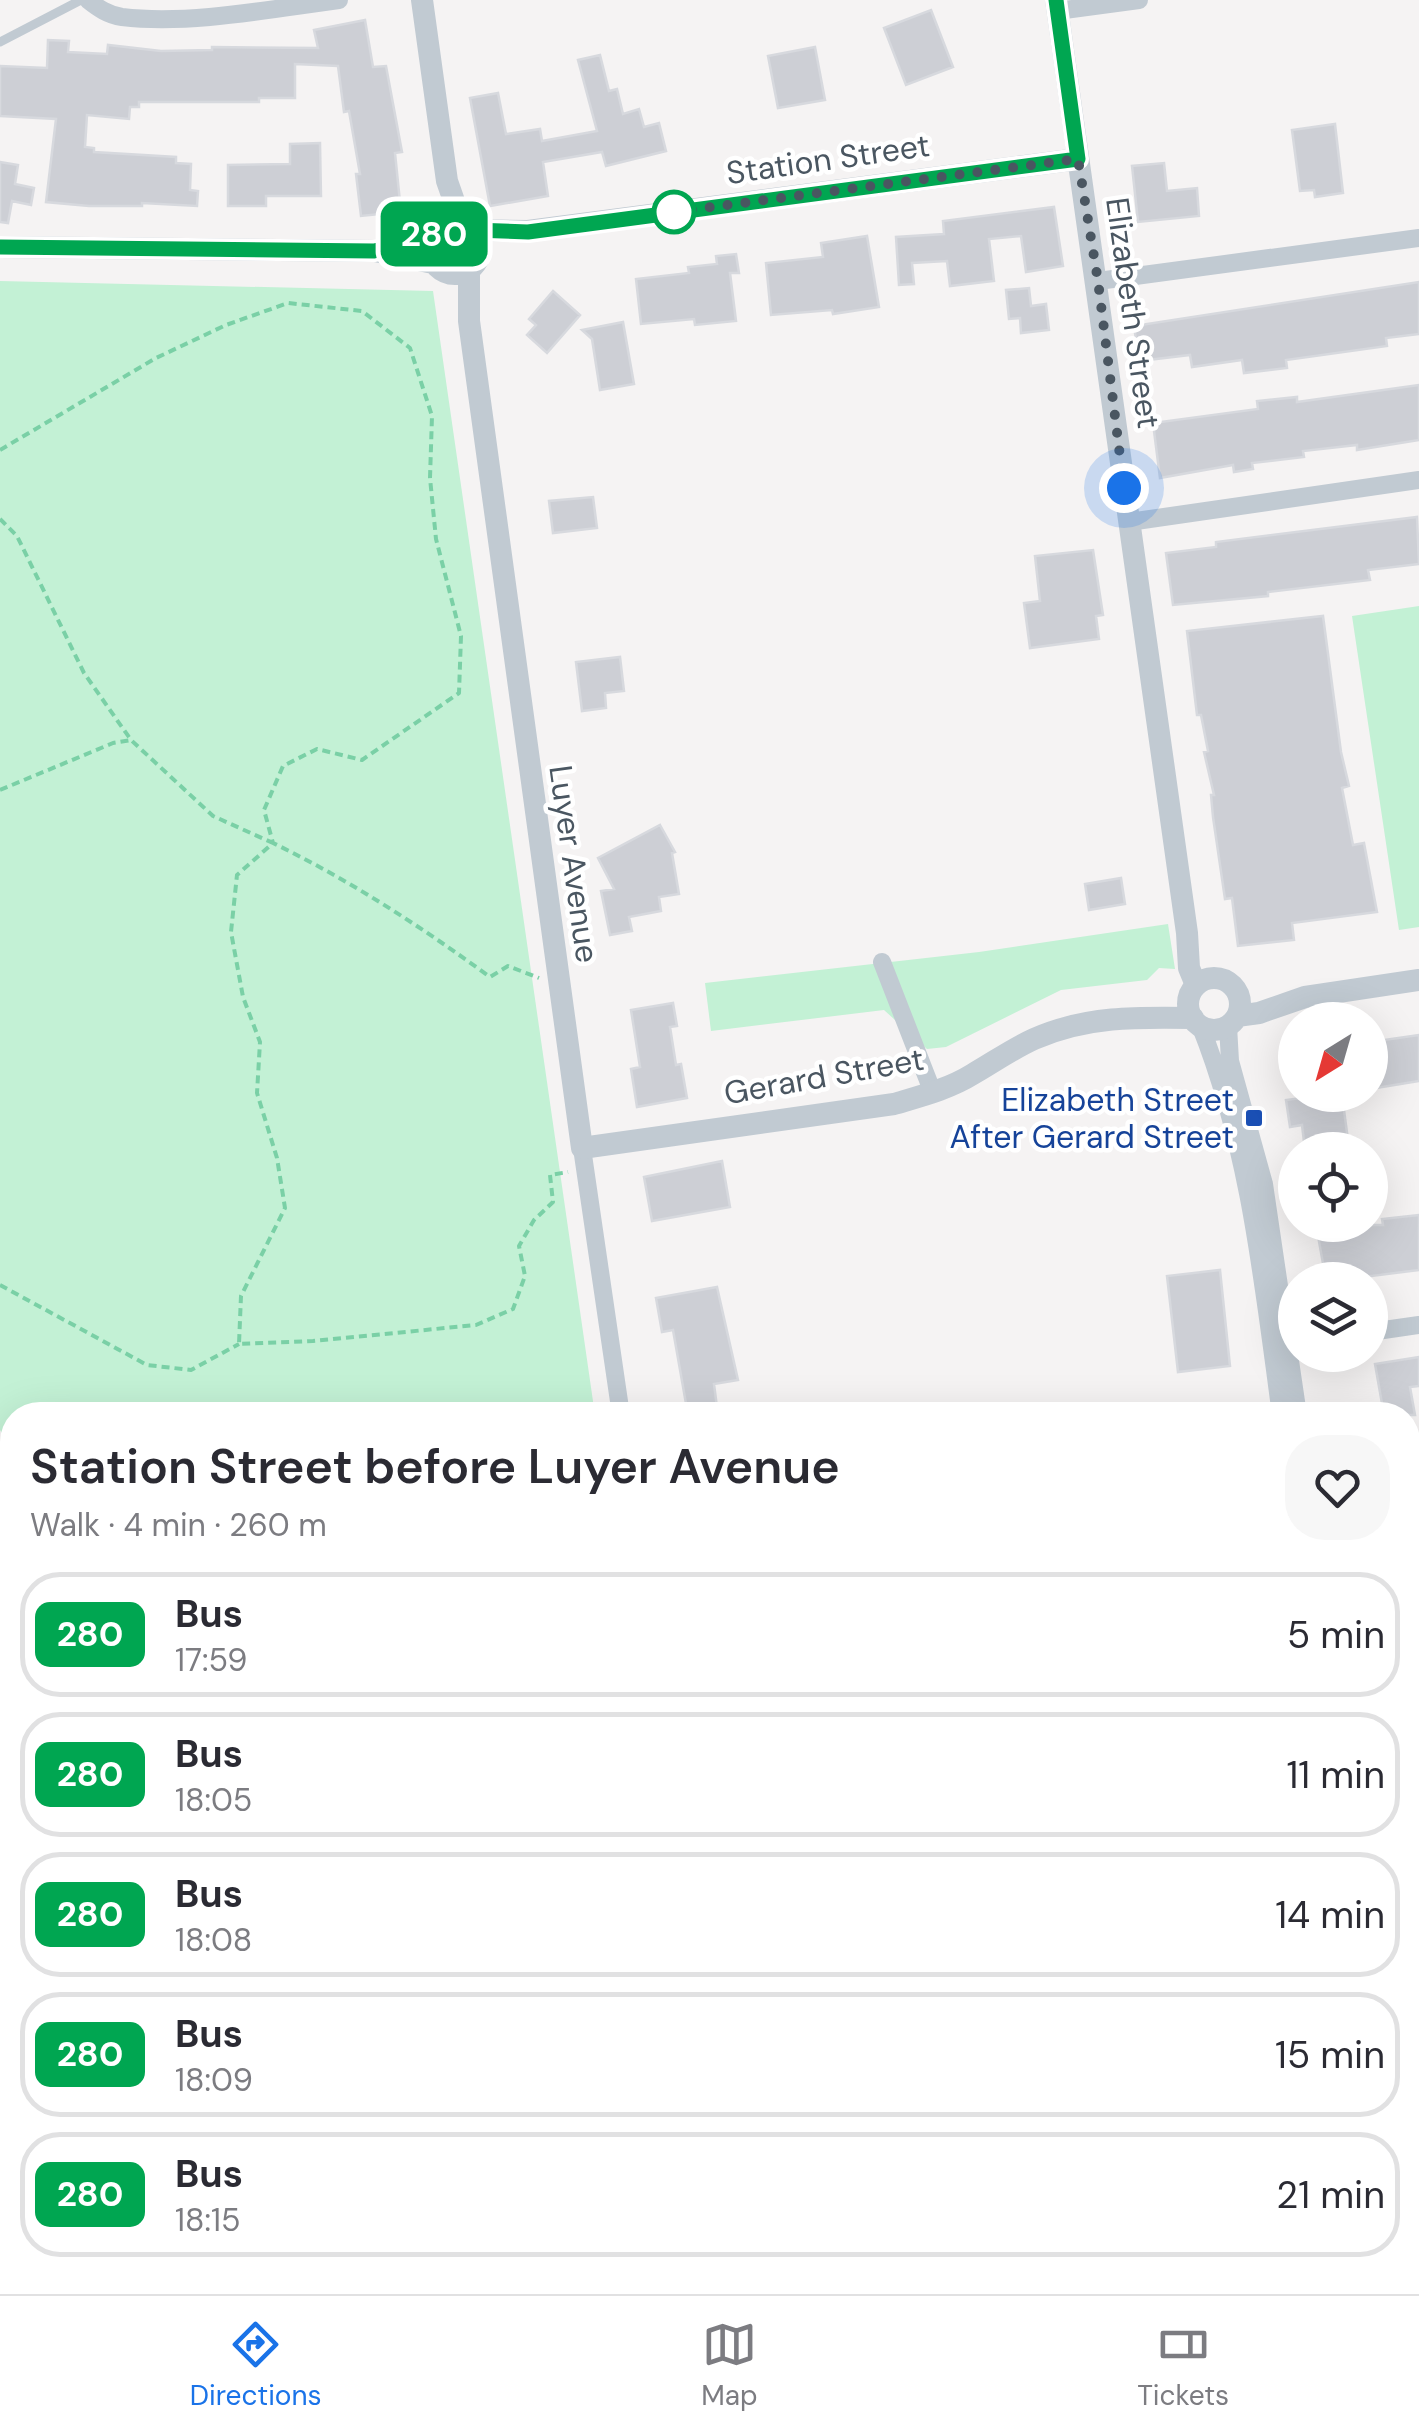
<!DOCTYPE html>
<html lang="en">
<head>
<meta charset="utf-8">
<style>
	:root { --surface:#fff; --page:#f7f7f7; --text:#2b2b33; --muted:#7c7c81; --line:#e1e1e2; --accent:#1a73e8 }
	body { margin:0; font-family:"DM Sans",sans-serif; background:var(--page); color:var(--text); height:100vh; display:flex; flex-direction:column; font-size:38px; white-space:nowrap }
	* { box-sizing:border-box; margin:0 }
	p { font-size:32px; color:var(--muted) }
	.icon { flex:none; width:55px; height:55px; fill:none; stroke:currentColor; stroke-width:2; stroke-linecap:round; stroke-linejoin:round }
	.map { position:relative; flex:1; overflow:hidden }
	.details { position:absolute; left:0px; top:1402px; width:1420px; height:892px; display:flex; flex-direction:column; background:var(--surface); border-radius:40px 40px 0 0; box-shadow:0 10px 40px #0002 }
	.details>* { flex:none }
	.badge { padding:0 20px; border-radius:15px; font-size:35px; line-height:65px }
	.needle { width:65px; rotate:217deg }
	.tools { position:absolute; left:1278px; top:1002px; display:grid; gap:20px }
	.tools a { display:grid; place-items:center; width:110px; height:110px; border-radius:50%; background:var(--surface); box-shadow:0 10px 40px #0002; font-size:50px }
	.you { position:absolute; width:50px; height:50px; margin:-25px; border:8px solid #fff; border-radius:50%; background:#1a73e8; box-shadow:0 0 0 15px #1a73e833 }
	.map>.badge { position:absolute; translate:-50% -50%; box-shadow:0 0 0 5px #fff }
	.round { display:grid; place-items:center; flex:none; width:105px; height:105px; border-radius:40px; background:var(--page) }
	.summary { display:flex; align-items:center; justify-content:space-between; height:170px; padding:0 30px }
	h1 { font-size:48px; font-weight:600; line-height:75px }
	ul { padding:0; list-style:none }
	li { display:flex; align-items:center; gap:30px; height:125px; margin:0 20px 15px; padding:0 10px; border:5px solid var(--line); border-radius:40px }
	li div { flex:1 }
	li b { display:block; font-size:38px }
	li em { font-style:normal }
	li .badge { min-width:110px; font-weight:700; text-align:center }
	.tab-bar { display:flex; justify-content:space-around; align-items:center; height:140px; border-top:2px solid var(--line); background:var(--surface); font-size:28px; color:var(--muted) }
	.tab-bar a { display:grid; justify-items:center; gap:5px }
	.tab-bar .current { color:var(--accent) }
	.map>svg:first-child { display:block }
</style>
</head>
<body>
<div class="map">
<svg width="1419" height="2294" viewBox="0 0 1419 2294">
	<rect width="100%" height="100%" fill="#f5f3f3"/>
	<path fill="#c3f1d5" d="M0 281 433 291 595 1415H12V1450L0 1430Z
		M1419 606V927L1399 930 1352 616Z
		M1168 924 1175 969 1159 968 1147 980 1061 990 946 1047 927 1049 884 1010 711 1031 705 983 979 952Z
		M6 1532 12 1543V1807L0 1813V1533Z
		M1419 1688V1815L1408 1823V1690Z
		M12 1910V2282H467L475 2294H0V1915Z
		M1408 1998 1419 2013V2294H574L567 2283 1408 2282Z"/>
	<path fill="#cdcfd5" stroke="#d7d9de" stroke-width="2.5" d="M931 10 953 67 906 85 884 28Z
		M365 20 373 67 386 66 402 152 395 153 401 212 361 216 356 174H360L349 111 344 112 338 66 295 64V98H259V102H139V107H130L129 119 87 115 85 147 94 148V152L176 157V163L191 164 190 190 198 191 197 206 142 203V206H89L46 202 56 119 0 116V66L47 68 48 40 69 41 68 52 107 54 108 45 161 51 212 50V47L318 48 314 30Z
		M815 47 825 100 778 108 768 56Z
		M600 55 609 91 617 89 623 114 639 109 644 127 659 123 666 151 606 166 602 152 543 162 548 196 490 206 470 98 498 93 506 134 540 129 542 141 597 131 578 60Z
		M1335 124 1343 193 1315 197 1314 190 1300 191 1292 130Z
		M320 143 321 196H266V206H228V165L290 164V144Z
		M0 162 18 165 15 184 34 188 31 205 12 201 8 223 0 222Z
		M1164 163 1167 191 1197 188 1199 216 1138 222 1132 166Z
		M1054 207 1063 266 1026 272 1021 236 989 239 994 281 950 286 947 261 912 263 914 284 899 285 896 237 944 234 943 221Z
		M867 236 879 307 833 314 832 310 771 315 766 263 823 257 821 243Z
		M736 254 739 273H730L736 321 695 325 694 319 641 324 636 279 689 273 688 267 717 264 716 256Z
		M1419 282V334L1386 338 1387 346 1286 360 1287 368 1244 373 1242 360 1192 367 1190 355 1139 361 1134 326Z
		M1029 288 1031 306 1046 304 1049 330 1021 333 1020 318 1009 319 1006 290Z
		M553 291 580 315 547 353 527 335 536 325 529 319Z
		M623 322 634 384 600 390 592 339 582 330Z
		M1419 385V440L1357 450V445L1303 451 1304 457 1252 463 1253 469 1234 472 1233 465 1160 478 1153 423 1258 409 1257 401 1297 397V402Z
		M593 497 597 528 553 533 549 501Z
		M1417 517 1419 564 1368 570 1370 580 1268 592V596L1173 605 1166 553 1216 547V542Z
		M1093 550 1103 615 1096 616 1099 639 1030 648 1024 603 1040 601 1035 556Z
		M1323 616 1341 752 1349 786 1342 788 1353 845 1364 843 1377 912 1292 923 1294 940 1238 946 1232 898 1225 899 1213 817 1211 795H1214L1204 752 1208 751 1201 715H1197L1187 631Z
		M620 657 624 691 605 693 606 708 582 711 576 662Z
		M660 825 675 852 672 853 679 894 659 897 661 911 629 917 632 931 610 935 601 891 614 889 598 858Z
		M1121 878 1125 904 1089 910 1085 884Z
		M673 1003 677 1026 670 1027 676 1065 681 1064 687 1098 637 1107 631 1069 640 1067 631 1010Z
		M1419 1035V1081L1370 1089V1042Z
		M1324 1095H1342L1348 1140 1335 1142 1336 1150H1305L1302 1125 1290 1127 1286 1100Z
		M722 1161 730 1207 652 1221 644 1177Z
		M1419 1215V1270L1363 1277V1280H1326L1316 1225H1383L1382 1219Z
		M1220 1270 1230 1366 1178 1372 1167 1276Z
		M717 1287 738 1380 714 1384 718 1415H688L673 1330 662 1332 656 1298Z
		M1419 1357V1386L1410 1387 1415 1415H1384L1375 1364Z"/>
	<g fill="none" stroke-linecap="round" stroke-linejoin="round">
		<path stroke="#7ad0a6" stroke-width="4" stroke-dasharray="8 5" stroke-linecap="butt" d="M0 450 156 358 226 325 288 303 362 311 410 348 432 416 430 478 436 539 461 636 459 693 362 760 317 749 283 766 264 810 273 843C351 881 420 926 490 977L508 966 539 978
			M0 519 17 536 84 673 131 740 213 816 273 843 237 875 231 932 243 997 260 1042 257 1093 277 1158 285 1208 241 1296 239 1344 313 1341 476 1325 513 1309 525 1276 519 1246 534 1220 553 1202 550 1175 568 1172
			M0 790 113 743 131 740
			M0 1285 147 1365 191 1370 239 1344
			M1408 1767 1419 1752
			M1408 1982 1419 1996
			M618 2282 627 2294
			M968 2282 978 2294
			M1037 2282 1046 2294
			M1116 2282 1125 2294
			M949 2294 964 2282
			M1079 2294 1093 2282"/>
		<path stroke="#c1cad2" stroke-width="9" d="M0 42 81 0"/>
		<path stroke="#c1cad2" stroke-width="18" d="M88 0C98 8 108 15 122 17 190 25 271 9 339 0
			M1057 11 1139 0
			M1098 281 1419 238
			M1129 522 1419 480
			M882 962 933 1093
			M1200 1025C1250 1150 1263 1283 1281 1415
			M1228 1026 1230 1061 1264 1184 1298 1415
			M582 1148 621 1415
			M1370 1332 1419 1325
			M1408 1666 1419 1664"/>
		<path stroke="#c1cad2" stroke-width="22" d="M422 0 447 181 462 224
			M1056 0 1187 933 1189 968 1196 985
			M430 249a25 25 0 1 1 50 0a25 25 0 1 1-50 0Z
			M473 230 528 231 1078 159
			M0 247 375 251 433 263
			M469 271V321L582 1148 894 1104C921 1096 949 1089 973 1074 994 1062 1012 1049 1034 1039 1086 1016 1137 1017 1193 1018
			M1188 1004a26 26 0 1 1 52 0a26 26 0 1 1-52 0Z
			M1237 1016 1259 1013 1305 997 1419 980"/>
		<path stroke="#b3c2d1" stroke-width="28" d="M0 1471 12 1496
			M0 1848 12 1843
			M0 1904 12 1898
			M510 2282 518 2294"/>
	</g>
	<g fill="none" stroke-linecap="round" stroke-linejoin="round">
		<g stroke="#fff" stroke-width="22">
			<path id="line" d="M0 247 374 251 431 238 440 228 451 224H462L473 230 528 232 1078 159 1056 0"/>
		</g>
		<use href="#line" stroke="#00a651" stroke-width="15"/>
		<path stroke="#4a5661" stroke-width="10" stroke-dasharray="0 18" d="M674 212 1078 159 1098 281 1124 488"/>
	</g>
	<circle fill="#fff" stroke="#00a651" stroke-width="5" cx="674" cy="212" r="20"/>
	<rect fill="#1a4fb4" stroke="#fff" stroke-width="4" x="1244" y="1108" width="20" height="20" rx="5"/>
	<g text-anchor="middle" dominant-baseline="central" stroke-width="9" stroke-linejoin="round" paint-order="stroke">
		<g font-size="32" fill="#4a5661" stroke="#fff">
			<text transform="translate(828 159) rotate(-8)">Station Street</text>
			<text transform="translate(1133 313) rotate(82)">Elizabeth Street</text>
			<text transform="translate(574 864) rotate(82)">Luyer Avenue</text>
			<text transform="translate(824 1076) rotate(-10)">Gerard Street</text>
		</g>
		<g font-size="32" fill="#164399" stroke="#fff" text-anchor="end">
			<text x="1234" y="1100">Elizabeth Street<tspan x="1234" dy="37">After Gerard Street</tspan></text>
		</g>
	</g>
</svg>
<div class="tools">
<a><svg class="needle" viewBox="-14 -14 28 28"><path d="M0-13l5 13h-10z" fill="#e53935"/><path d="M0 13l5-13h-10z" fill="#7c7c81"/></svg></a>
<a><svg class="icon" aria-label="locate" viewBox="0 0 24 24"><circle cx="12" cy="12" r="6"/><path d="M12 2v4M12 18v4M2 12h4M18 12h4"/></svg></a>
<a><svg class="icon" aria-label="layers" viewBox="0 0 24 24"><path d="M12 4l9 5-9 5-9-5zM3 14l9 5 9-5"/></svg></a>
</div>
<div class="you" style="left:1124px;top:488px"></div>
<b class="badge" style="left:434px;top:234px;background:#00a651;color:#fff">280</b>
<section class="details">
<div class="summary"><div><h1>Station Street before Luyer Avenue</h1><p>Walk · 4 min · 260 m</p></div><a class="round"><svg class="icon" aria-label="heart" viewBox="0 0 24 24"><path d="M12 20l-8-8c-3-5 5-10 8-4 3-6 11-1 8 4z"/></svg></a></div>
<ul>
<li><span class="badge" style="background:#00a651;color:#fff">280</span><div><b>Bus</b><p>17:59</p></div><em>5 min</em></li>
<li><span class="badge" style="background:#00a651;color:#fff">280</span><div><b>Bus</b><p>18:05</p></div><em>11 min</em></li>
<li><span class="badge" style="background:#00a651;color:#fff">280</span><div><b>Bus</b><p>18:08</p></div><em>14 min</em></li>
<li><span class="badge" style="background:#00a651;color:#fff">280</span><div><b>Bus</b><p>18:09</p></div><em>15 min</em></li>
<li><span class="badge" style="background:#00a651;color:#fff">280</span><div><b>Bus</b><p>18:15</p></div><em>21 min</em></li>
</ul>
</section>
</div>
<nav class="tab-bar">
<a class="current"><svg class="icon" aria-label="directions" viewBox="0 0 24 24"><path d="M12 3l9 9-9 9-9-9zM9 14v-3h6M13 9l2 2-2 2"/></svg>Directions</a>
<a><svg class="icon" aria-label="map" viewBox="0 0 24 24"><path d="M3 6l6-2 6 2 6-2v14l-6 2-6-2-6 2zM9 4v14M15 6v14"/></svg>Map</a>
<a><svg class="icon" aria-label="tickets" viewBox="0 0 24 24"><path d="M3 7h18v10H3zM15 7v10"/></svg>Tickets</a>
</nav>
</body>
</html>
